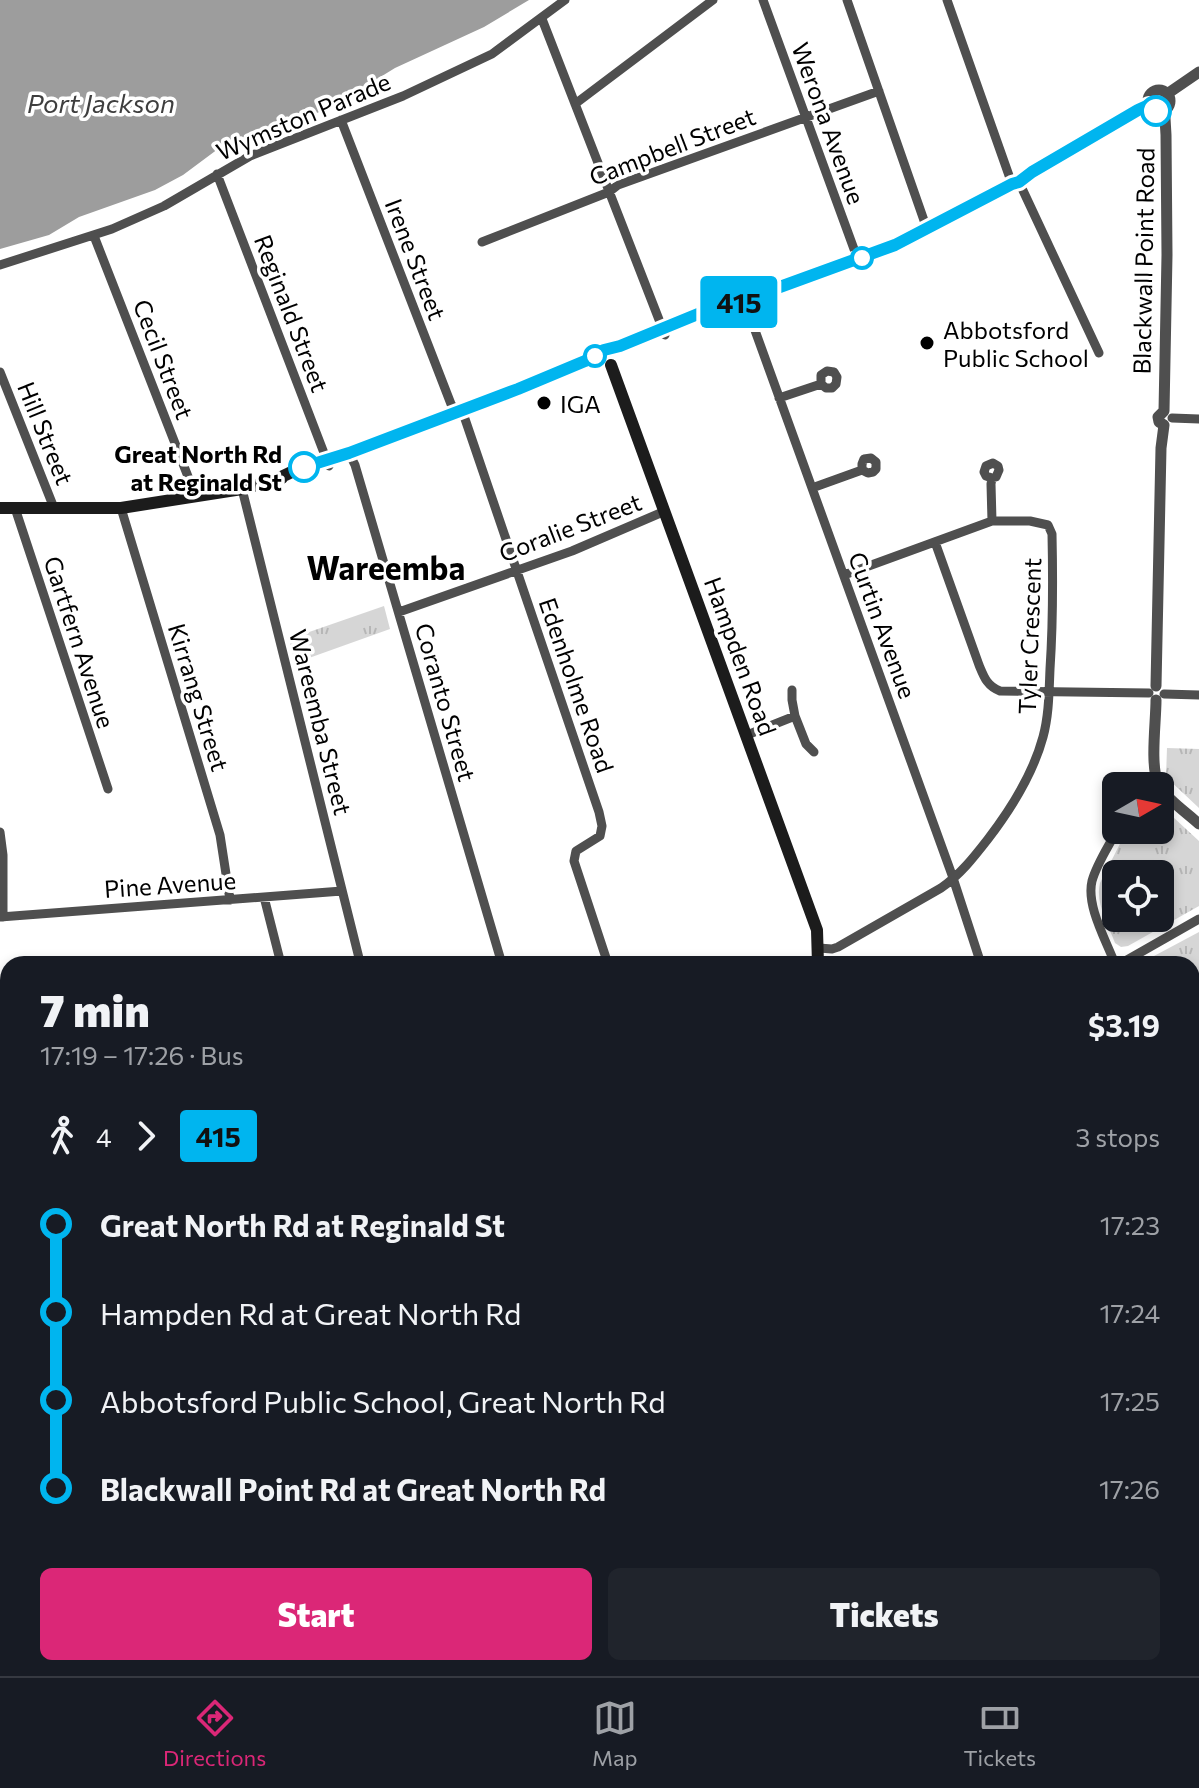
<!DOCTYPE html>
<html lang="en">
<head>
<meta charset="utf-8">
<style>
	:root { --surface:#171b24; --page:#20242c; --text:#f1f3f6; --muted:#9ea1a6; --line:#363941; --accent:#db2777 }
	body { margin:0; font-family:Commissioner,sans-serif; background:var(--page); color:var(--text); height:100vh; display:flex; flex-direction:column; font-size:30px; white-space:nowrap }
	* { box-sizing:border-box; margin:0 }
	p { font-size:26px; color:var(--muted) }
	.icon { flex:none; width:44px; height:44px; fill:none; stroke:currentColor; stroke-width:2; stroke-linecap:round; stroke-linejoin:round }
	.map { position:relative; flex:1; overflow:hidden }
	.details { position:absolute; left:0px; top:956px; width:1200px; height:720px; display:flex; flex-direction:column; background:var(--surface); border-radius:24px 24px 0 0; box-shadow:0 4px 12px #0003 }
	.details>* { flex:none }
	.badge { padding:0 16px; border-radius:6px; font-size:28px; line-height:52px }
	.needle { width:52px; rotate:81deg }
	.tools { position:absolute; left:1102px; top:772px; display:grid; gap:16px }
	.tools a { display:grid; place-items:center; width:72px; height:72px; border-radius:12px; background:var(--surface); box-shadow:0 4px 12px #0003; font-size:40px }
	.map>.badge { position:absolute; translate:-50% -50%; box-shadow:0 0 0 4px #fff }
	.legs { display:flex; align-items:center; gap:12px; height:88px; padding:0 40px; font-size:26px }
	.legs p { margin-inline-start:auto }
	.summary { display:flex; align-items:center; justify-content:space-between; height:136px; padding:0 40px }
	h1 { font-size:44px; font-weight:800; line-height:60px }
	.primary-button { display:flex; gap:16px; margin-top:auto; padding:16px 40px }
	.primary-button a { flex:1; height:92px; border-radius:12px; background:var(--accent); color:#fff; font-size:32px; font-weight:800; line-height:92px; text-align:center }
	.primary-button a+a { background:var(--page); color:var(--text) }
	ul { padding:0 40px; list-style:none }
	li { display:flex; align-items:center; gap:28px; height:88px; font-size:30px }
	li i { display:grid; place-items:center; width:12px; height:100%; margin:0 10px; background:currentColor }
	li i::after { content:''; width:20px; height:20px; margin:-10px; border:6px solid; border-radius:50%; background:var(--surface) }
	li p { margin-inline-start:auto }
	li:first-child i { background:linear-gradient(#0000 50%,currentColor 0) }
	li:last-child i { background:linear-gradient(currentColor 50%,#0000 0) }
	.tabs { display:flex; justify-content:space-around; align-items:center; height:112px; border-top:2px solid var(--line); background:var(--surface); font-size:22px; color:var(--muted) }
	.tabs a { display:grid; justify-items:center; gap:4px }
	.tabs .on { color:var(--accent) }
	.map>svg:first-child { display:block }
</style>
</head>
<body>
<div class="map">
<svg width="1199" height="1676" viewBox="0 0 1199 1676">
	<defs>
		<pattern id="park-tufts" width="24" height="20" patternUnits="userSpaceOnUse" patternTransform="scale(2)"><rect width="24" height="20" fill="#d6d6d6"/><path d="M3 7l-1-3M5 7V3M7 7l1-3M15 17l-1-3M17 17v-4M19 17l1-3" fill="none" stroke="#b6b6b6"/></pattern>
	</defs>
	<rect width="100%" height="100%" fill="#fff"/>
	<path fill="url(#park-tufts)" fill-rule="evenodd" d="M384 606 390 629 295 663 289 639Z
		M1167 748 1199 749V808L1166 777Z
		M1160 805 1199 841V906L1128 946 1121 947 1115 943C1108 924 1095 903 1100 883L1127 830H1160ZM1116 874H1160V918H1116Z
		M1199 932V1196L1192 1204V964H1139Z
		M1199 1227V1405L1192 1408V1234Z
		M1086 1668H1136L1142 1676H1083Z"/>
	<path fill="#9d9d9d" d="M0 0H529L484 27 395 68 330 108 290 123 238 139 222 146 183 175 155 190 79 217 49 235 0 249Z
		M1199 1405V1676H1142L1136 1668H1192V1409Z"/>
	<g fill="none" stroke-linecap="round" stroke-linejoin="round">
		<g stroke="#dbdbdb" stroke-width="17">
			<path id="primary" d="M0 1417 8 1431
				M180 1668 190 1676"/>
		</g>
		<path stroke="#4f4f4f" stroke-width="9" d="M763 0 858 260
			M847 0 927 229
			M947 0 1012 184
			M542 19 665 335
			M575 104 713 0
			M341 120 451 404 456 412 464 416 599 812 602 826 600 836 576 851 574 861 608 964
			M217 174 329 466
			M1019 182 1099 353
			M94 236 196 497
			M482 242 609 192 618 185 879 91
			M0 265 112 229 164 206 250 156 403 96 492 54 565 0
			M744 300 952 875 981 964
			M0 372 54 508
			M779 398 821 384 826 388H832L836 384 837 377 834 372 827 371 821 375V384
			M1172 418 1199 419
			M349 453 355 465 502 964
			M812 488 862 470 868 473 873 472 876 469V462L871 458 864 459 862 464V470
			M242 489 359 958 364 964
			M15 508 108 789
			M121 508 220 835 230 900
			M992 521 991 484 992 478 996 477 999 470 998 466 993 463 986 466 984 472 986 476 992 478
			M935 542 979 665C984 677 987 686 1000 691L1149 693
			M399 612 572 551 665 511
			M792 690V700L795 716
			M1164 694 1199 695
			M747 735 795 716 806 744 814 752
			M0 832 3 855V917
			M264 897 281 964
			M0 917 342 891
			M819 948 832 949 838 947 941 888C960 875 974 857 988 839 1011 809 1033 774 1043 737 1049 715 1049 692 1050 669 1053 624 1053 579 1052 534L1048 525 1030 521H992L844 575
			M962 964 979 958
			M1115 964C1106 940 1086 906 1092 881 1097 863 1109 846 1117 830
			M1120 964 1199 919
			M0 1052 8 1051
			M0 1154 8 1167
			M0 1193 8 1189
			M0 1341 8 1336
			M0 1556 8 1557
			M48 1668 52 1676
			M761 1668 786 1676
			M80 1676 87 1668
			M270 1676V1668
			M376 1676 377 1668
			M529 1676 532 1668
			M646 1676 649 1668
			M958 1676 963 1668"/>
		<path stroke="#4f4f4f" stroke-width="11" d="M1148 101a11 11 0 1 1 22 0a11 11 0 1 1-22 0Z
			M1167 94 1199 72
			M1162 111 1165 118 1166 135 1167 255 1164 411 1158 417 1159 422 1164 425
			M1156 686 1161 448 1164 425
			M1156 700C1156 722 1150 765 1158 783 1166 799 1186 812 1199 824
			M1192 1219 1199 1212
			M1078 1676 1083 1668"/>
		<path stroke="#1c1c1c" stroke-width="12" d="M611 365 817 930 818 964
			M277 479 300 468 349 453 518 389 585 361 604 350 620 346 698 314 725 307 895 245 1012 184 1019 182 1032 172 1149 105
			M0 508H121L242 489 282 478
			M756 1676 759 1668"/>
		<use href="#primary" stroke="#000" stroke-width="14"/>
	</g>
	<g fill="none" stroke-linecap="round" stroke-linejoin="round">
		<g stroke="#fff" stroke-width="18">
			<path id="line-1" d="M304 467 349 453 518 389 585 361 604 350 620 346 698 314 725 307 895 245 1012 184 1019 182 1032 172 1138 110 1149 105 1156 111"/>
		</g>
		<use href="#line-1" stroke="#00b5ef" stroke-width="12"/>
	</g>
	<g fill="#fff" stroke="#00b5ef" stroke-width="4">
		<circle cx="1156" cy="111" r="14"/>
		<circle cx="862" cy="258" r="10"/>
		<circle cx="595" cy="356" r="10"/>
		<circle cx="304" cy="467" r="14"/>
	</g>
	<g fill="#000" stroke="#fff" stroke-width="3">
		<circle cx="927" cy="343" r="8"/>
		<circle cx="544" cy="403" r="8"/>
	</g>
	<g text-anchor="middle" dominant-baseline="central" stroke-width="7" stroke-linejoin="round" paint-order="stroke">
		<g font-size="24" fill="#000" stroke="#fff">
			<text transform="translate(303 116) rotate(-23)">Wymston Parade</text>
			<text transform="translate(829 123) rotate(70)">Werona Avenue</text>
			<text transform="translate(672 146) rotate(-21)">Campbell Street</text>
			<text transform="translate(416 259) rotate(69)">Irene Street</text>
			<text transform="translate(1143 261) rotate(-89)">Blackwall Point Road</text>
			<text transform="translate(292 313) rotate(69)">Reginald Street</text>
			<text transform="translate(164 359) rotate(69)">Cecil Street</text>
			<text transform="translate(46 433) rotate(68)">Hill Street</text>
			<text transform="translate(570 527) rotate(-21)">Coralie Street</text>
			<text transform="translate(883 625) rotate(70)">Curtin Avenue</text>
			<text transform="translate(1029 636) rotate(-88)">Tyler Crescent</text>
			<text transform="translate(80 642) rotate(72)">Gartfern Avenue</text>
			<text transform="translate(741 656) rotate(70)">Hampden Road</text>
			<text transform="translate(577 685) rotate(71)">Edenholme Road</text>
			<text transform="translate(199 697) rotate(73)">Kirrang Street</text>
			<text transform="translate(446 702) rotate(74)">Coranto Street</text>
			<text transform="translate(321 722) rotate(76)">Wareemba Street</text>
			<text transform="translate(170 884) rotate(-4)">Pine Avenue</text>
		</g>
		<g font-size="24" fill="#000" stroke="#fff" text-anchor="start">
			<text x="943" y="329">Abbotsford<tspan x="943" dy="28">Public School</tspan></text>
			<text x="560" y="403">IGA</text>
		</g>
		<g font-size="24" font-weight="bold" fill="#000" stroke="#fff" text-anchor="end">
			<text x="282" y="453">Great North Rd<tspan x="282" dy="28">at Reginald St</tspan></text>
		</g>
		<g font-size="26" font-style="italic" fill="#3e3e3e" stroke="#fff">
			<text x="101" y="102">Port Jackson</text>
		</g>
		<g font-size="32" font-weight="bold" fill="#000" stroke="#fff">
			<text x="386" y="567">Wareemba</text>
		</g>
	</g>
</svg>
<div class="tools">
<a><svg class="needle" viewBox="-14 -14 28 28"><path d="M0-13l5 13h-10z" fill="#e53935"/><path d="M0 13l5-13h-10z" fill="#9ea1a6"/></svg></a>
<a><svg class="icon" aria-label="locate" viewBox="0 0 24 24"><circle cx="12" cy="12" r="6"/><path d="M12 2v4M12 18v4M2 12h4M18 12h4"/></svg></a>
</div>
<b class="badge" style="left:739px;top:302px;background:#00b5ef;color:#111">415</b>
<section class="details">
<div class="summary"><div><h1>7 min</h1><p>17:19 – 17:26 · Bus</p></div><b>$3.19</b></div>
<div class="legs"><svg class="icon" aria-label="walk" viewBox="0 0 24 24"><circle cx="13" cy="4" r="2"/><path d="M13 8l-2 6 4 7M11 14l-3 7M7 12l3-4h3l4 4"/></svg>4<svg class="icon" aria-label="forward" viewBox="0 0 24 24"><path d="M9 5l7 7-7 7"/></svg><b class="badge" style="background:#00b5ef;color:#111">415</b><p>3 stops</p></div>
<ul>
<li><i style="color:#00b5ef"></i><b>Great North Rd at Reginald St</b><p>17:23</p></li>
<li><i style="color:#00b5ef"></i><span>Hampden Rd at Great North Rd</span><p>17:24</p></li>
<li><i style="color:#00b5ef"></i><span>Abbotsford Public School, Great North Rd</span><p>17:25</p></li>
<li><i style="color:#00b5ef"></i><b>Blackwall Point Rd at Great North Rd</b><p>17:26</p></li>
</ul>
<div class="primary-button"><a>Start</a><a>Tickets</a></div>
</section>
</div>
<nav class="tabs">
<a class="on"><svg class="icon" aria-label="directions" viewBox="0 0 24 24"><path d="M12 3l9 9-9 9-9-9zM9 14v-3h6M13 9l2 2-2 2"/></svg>Directions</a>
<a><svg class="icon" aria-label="map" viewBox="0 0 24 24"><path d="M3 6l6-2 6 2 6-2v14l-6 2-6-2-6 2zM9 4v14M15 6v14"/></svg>Map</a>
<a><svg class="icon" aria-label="tickets" viewBox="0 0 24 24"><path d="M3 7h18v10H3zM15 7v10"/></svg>Tickets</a>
</nav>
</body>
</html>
